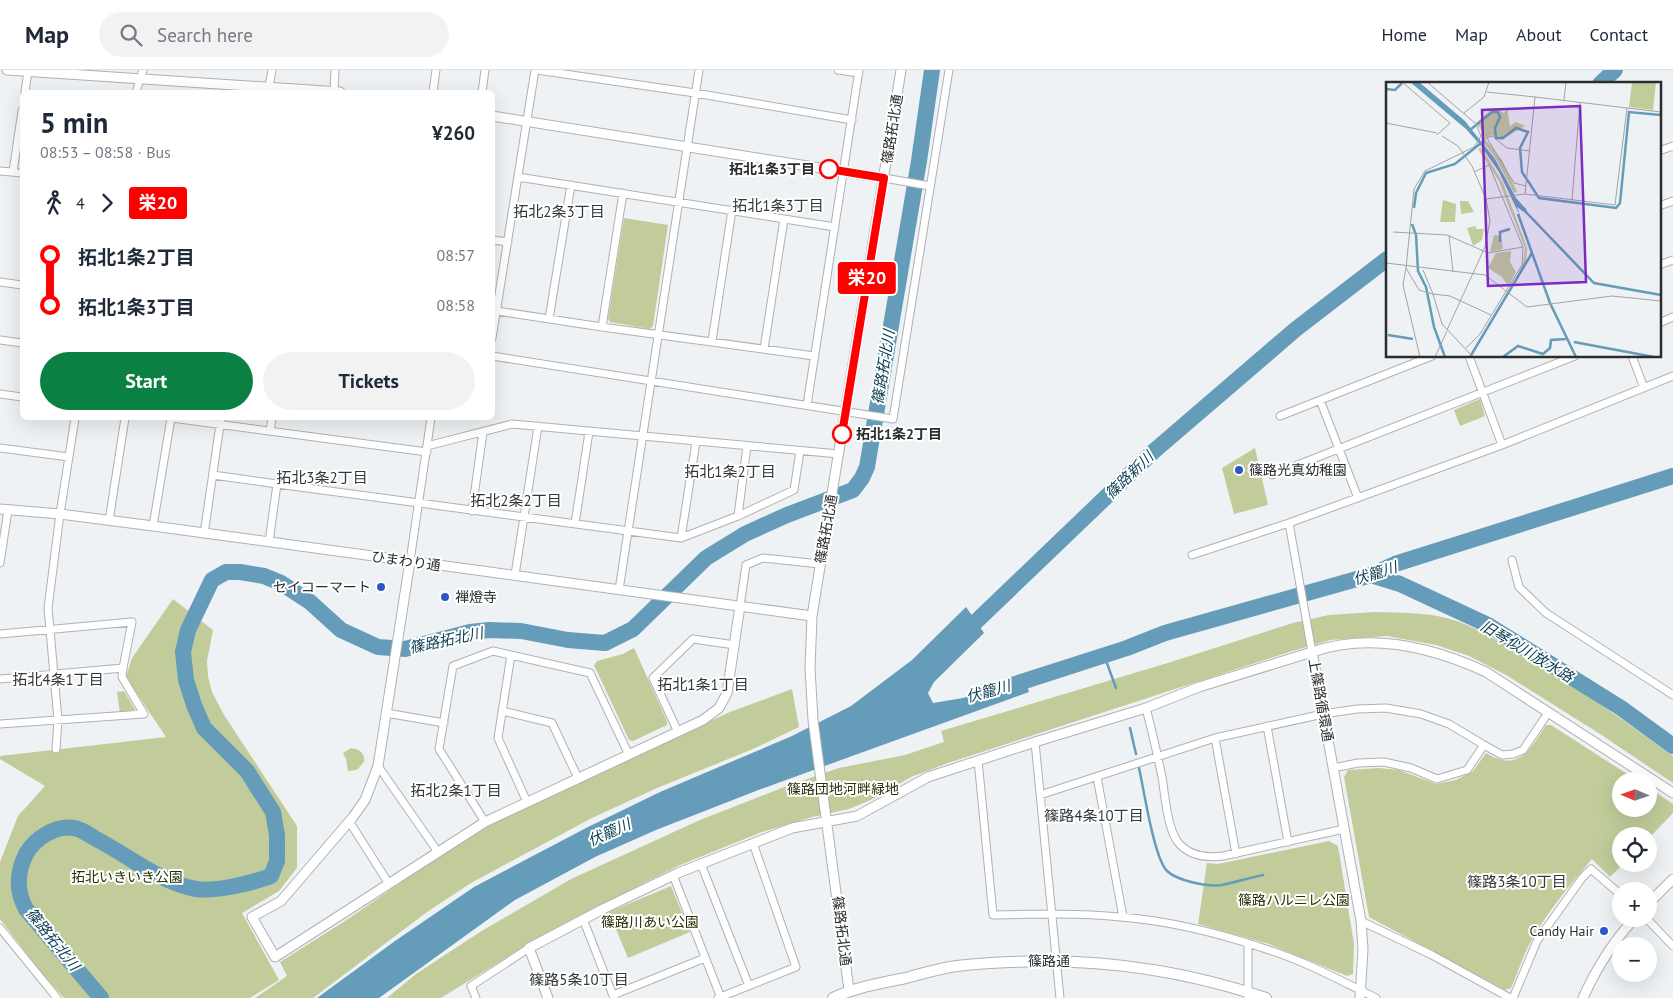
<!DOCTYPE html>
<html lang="en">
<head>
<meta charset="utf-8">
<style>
	:root { --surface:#fff; --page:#f2f2f3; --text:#1f2937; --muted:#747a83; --line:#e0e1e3; --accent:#0b8043 }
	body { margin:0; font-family:"PT Sans","Noto Sans JP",sans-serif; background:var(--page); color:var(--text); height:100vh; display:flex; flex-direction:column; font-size:19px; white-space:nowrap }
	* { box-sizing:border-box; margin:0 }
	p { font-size:16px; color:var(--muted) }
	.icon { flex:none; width:28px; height:28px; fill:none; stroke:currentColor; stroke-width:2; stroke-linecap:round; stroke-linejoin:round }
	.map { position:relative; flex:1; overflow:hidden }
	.side { position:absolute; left:20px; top:20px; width:475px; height:330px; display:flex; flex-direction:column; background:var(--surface); border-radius:8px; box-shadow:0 5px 20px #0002 }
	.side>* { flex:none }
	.badge { padding:0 10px; border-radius:4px; font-size:18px; line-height:32px }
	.needle { width:32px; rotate:272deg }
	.buttons { position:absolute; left:1612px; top:702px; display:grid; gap:10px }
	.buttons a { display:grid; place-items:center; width:45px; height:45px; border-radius:50%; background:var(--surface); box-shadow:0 5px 20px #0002; font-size:25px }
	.map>.badge { position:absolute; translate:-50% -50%; box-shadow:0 0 0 2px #fff }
	.legs { display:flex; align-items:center; gap:8px; height:55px; padding:0 20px; font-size:16px }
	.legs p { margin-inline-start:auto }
	.overview { display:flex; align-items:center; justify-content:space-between; height:85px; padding:0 20px }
	h1 { font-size:28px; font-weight:800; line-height:38px }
	.primary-button { display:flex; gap:10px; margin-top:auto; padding:10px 20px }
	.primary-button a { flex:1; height:58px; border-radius:30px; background:var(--accent); color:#fff; font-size:20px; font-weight:800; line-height:58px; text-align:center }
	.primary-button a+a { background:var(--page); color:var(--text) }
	ul { padding:0 20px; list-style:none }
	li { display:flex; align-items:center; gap:18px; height:50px; font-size:19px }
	li i { display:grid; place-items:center; width:8px; height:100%; margin:0 6px; background:currentColor }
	li i::after { content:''; width:12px; height:12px; margin:-6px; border:4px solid; border-radius:50%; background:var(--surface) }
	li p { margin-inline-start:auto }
	li:first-child i { background:linear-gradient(#0000 50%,currentColor 0) }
	li:last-child i { background:linear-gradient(currentColor 50%,#0000 0) }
	header { display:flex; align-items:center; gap:30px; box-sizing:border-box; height:70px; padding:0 25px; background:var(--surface); border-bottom:1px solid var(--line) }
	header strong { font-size:24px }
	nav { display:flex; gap:28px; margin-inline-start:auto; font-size:18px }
	.search { width:350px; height:45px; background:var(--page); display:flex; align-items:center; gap:12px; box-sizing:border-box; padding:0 18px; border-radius:28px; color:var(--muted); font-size:19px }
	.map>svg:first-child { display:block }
</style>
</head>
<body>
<header>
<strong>Map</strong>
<div class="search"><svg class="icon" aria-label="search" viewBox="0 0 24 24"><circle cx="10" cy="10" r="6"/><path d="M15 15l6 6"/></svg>Search here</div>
<nav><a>Home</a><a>Map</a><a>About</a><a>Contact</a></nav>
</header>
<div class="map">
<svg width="1673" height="928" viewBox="0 0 1673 928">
	<rect width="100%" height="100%" fill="#eff2f4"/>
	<path fill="#c1cc9a" d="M624 148 668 155 653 256 650 259 610 252 608 249Z
		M1480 329 1485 346 1460 356 1454 340Z
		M1255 378 1268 435 1234 444 1222 398Z
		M173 529 213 560 207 591 208 606 212 622 224 645 297 756V798L279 821 242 843 279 910 250 928H64L39 900 0 849V792L18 746 45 716 0 689V686L166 667 126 607 132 588Z
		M1374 542C1399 543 1426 542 1450 549 1472 555 1492 568 1512 579 1568 610 1620 648 1673 686V713L1600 664 1506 605 1469 586 1436 575 1387 566 1330 570 1286 583 948 693 911 707 873 729 849 739 812 747 762 762 680 795 584 843 541 866 441 928H387L416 904 480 862 571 809 700 750 787 716 839 698 905 685 944 672 941 661 1171 592 1293 553 1329 545Z
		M634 578 667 651V655L633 671 629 670 594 595 597 591 623 584Z
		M792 619 799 657 753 679 657 718 590 749 471 813 427 842 313 928H255L287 906 280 892 345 851 435 789 489 756 602 701 730 642Z
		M124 621 136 641 120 643 117 622Z
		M1546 655H1551L1638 711H1621V739H1649V718L1673 734V743L1649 768V766H1621V794H1623L1610 807 1592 789C1570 815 1548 841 1531 871 1523 886 1518 902 1511 918L1505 920 1369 847 1344 707 1348 700 1379 698 1399 700 1436 714 1456 710 1473 701 1486 683C1518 703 1530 680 1546 655Z
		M351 678C360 679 365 683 364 692L357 700 348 701 346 689 343 683Z
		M1329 771 1338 776 1354 874 1353 904 1347 906 1269 874 1198 854 1207 793 1218 794Z
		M671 816 690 862 628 888 609 842Z"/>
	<path fill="#659cba" d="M966 537 984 563 934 612 928 623 933 633 963 628 1024 607 1029 622 761 719 656 760 595 787 515 830 379 928H317L395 871 474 817 588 757 660 722 792 666 851 636 912 590Z"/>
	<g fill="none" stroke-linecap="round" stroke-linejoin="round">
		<path stroke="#659cba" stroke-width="2.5" d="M1104 585 1116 618
			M1130 658 1136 684
			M1139 698C1144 720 1154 788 1167 801 1178 811 1207 817 1222 815 1236 812 1249 808 1263 805"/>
		<path stroke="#659cba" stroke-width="16" d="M1600 14 1615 0
			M1371 505 1400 514 1488 555 1621 638 1673 676
			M961 566 1154 381 1296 259 1387 189
			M1006 617 1127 578 1165 563 1371 505 1395 494 1673 406
			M101 928 26 839C16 821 17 802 26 784 35 768 56 755 74 758 82 759 91 766 98 770 129 786 161 813 196 819 216 822 252 813 271 806L277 791V765L273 742 247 701 204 658 194 635 186 610 183 582 188 560 212 510 226 502H240L264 506 281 513 310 532 341 560 378 577 405 579 470 562 489 560 521 561 568 570 605 573 633 559 706 488 745 464 787 445 853 420 862 408 867 397 919 91 932 0"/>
		<g stroke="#afb1b4" stroke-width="9">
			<path id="minor" d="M537 0 695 23 852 50
				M838 0 859 3
				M25 22 28 1
				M136 22 143 0
				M268 22 272 0
				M334 22 335 0
				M433 22 436 0
				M482 22 485 0
				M1659 81 1673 76
				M0 101 22 103
				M13 102 22 41
				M518 107 835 157
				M884 108 930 116
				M1659 136 1673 131
				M492 170 508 172
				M1659 195 1673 190
				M0 212 22 215
				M497 241 602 257 814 286
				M549 249 571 115
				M1659 253 1673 247
				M602 257 623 123
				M492 268 535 0
				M0 270 22 273
				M712 271 732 140
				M764 279 784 149
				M492 286 893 349 949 0
				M1469 286 1502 375
				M1632 286 1644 318
				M0 324 22 327
				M1320 330 1358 428
				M807 335 859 0
				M1280 346 1432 286
				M172 348 427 382
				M270 361 272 348
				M427 376 512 354 839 384
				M0 378 69 387
				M213 405 277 414
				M1272 405 1575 286
				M472 441 483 362
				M738 446 747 376
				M109 451 125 348
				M1289 453 1312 582
				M575 454 589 362
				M153 456 171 348
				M204 464 221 348
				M681 468 696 372
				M269 472 277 414 681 468 738 446 794 420 800 381
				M1192 485 1289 453 1502 375 1673 306
				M1512 490 1519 517 1546 543 1673 625
				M410 491 431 348
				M0 493 8 440
				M515 505 538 356
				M619 520 699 0
				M740 536 746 495 763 488 820 494
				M0 564 132 552 123 598
				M511 585 498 668 527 732
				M0 609 123 598 122 607 144 644 0 654
				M1146 638C1152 661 1157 683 1162 707 1165 725 1167 756 1177 771 1188 786 1206 788 1223 786L1344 759
				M502 641 552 653 578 708
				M386 643 444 653
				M1267 656 1288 772
				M678 662 653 608 693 569 735 575
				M1215 668 1236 784
				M1035 672 1060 928
				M56 679 58 650 48 538 60 444 75 348
				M978 690 993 845C1036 844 1079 843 1121 847 1171 851 1222 864 1269 880 1307 892 1341 911 1376 928
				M378 696 438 782
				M1333 698 1358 693 1384 692 1411 698 1437 709 1467 700 1484 675 1502 685 1513 684 1523 680 1548 643
				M1097 707 1123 847
				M1040 725 1215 668 1323 644 1357 639 1386 638 1421 644 1449 654 1484 675
				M349 751 389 814
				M485 752 439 679 453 596 493 581 590 603 629 685
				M701 794 749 916
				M673 805 721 928
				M583 849 614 928
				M1647 849 1673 876
				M1361 851 1432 885 1510 928
				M0 858 57 928
				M613 925 705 888
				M476 928 471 916 529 878
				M718 928 796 897 753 773
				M1248 928V874
				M1513 928 1537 871 1582 808 1591 799 1621 825"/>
		</g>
		<g stroke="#afb1b4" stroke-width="11">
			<path id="tertiary" d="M7 0 340 22
				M492 46 884 108
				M0 439 60 444 153 456 812 546
				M410 491 378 696 365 730 353 747 281 831 252 847 275 887 485 752 703 650 719 638 727 623 740 536
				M1649 833 1673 809
				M849 920 813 650 810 598 812 546 901 0
				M548 928 529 878 603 839 678 803 792 758 857 746 928 707 1035 672 1146 638 1199 617 1312 582
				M1360 928 1363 879 1361 851 1312 582C1371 562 1432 577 1486 602L1673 723
				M1583 928C1596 899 1612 873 1634 849"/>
		</g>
		<g stroke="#afb1b4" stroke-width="12">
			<path id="secondary" d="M833 928C856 917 881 913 906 908 920 904 935 900 950 897 970 894 991 893 1011 892 1098 888 1183 900 1266 928"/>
		</g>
		<use href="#minor" stroke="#fff" stroke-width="7"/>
		<use href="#tertiary" stroke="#fff" stroke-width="9"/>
		<use href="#secondary" stroke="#fff" stroke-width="10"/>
	</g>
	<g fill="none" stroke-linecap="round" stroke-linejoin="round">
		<g stroke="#fff" stroke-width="11">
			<path id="line-1" d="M829 99 884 108 842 364"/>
		</g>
		<use href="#line-1" stroke="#f00" stroke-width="8"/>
	</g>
	<g fill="#fff" stroke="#f00" stroke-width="2.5">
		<circle cx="829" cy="99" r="9"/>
		<circle cx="842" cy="364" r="9"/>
	</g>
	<g fill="#2c58c7" stroke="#feffff" stroke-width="2">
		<circle cx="1239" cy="400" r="5"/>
		<circle cx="381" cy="517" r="5"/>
		<circle cx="445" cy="527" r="5"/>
		<circle cx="1604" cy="861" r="5"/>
	</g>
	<g text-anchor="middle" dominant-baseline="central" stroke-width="4" stroke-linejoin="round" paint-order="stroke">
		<g font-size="14" fill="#2b2c2d" stroke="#feffff">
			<text transform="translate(892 59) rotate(-81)">篠路拓北通</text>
			<text transform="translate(826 459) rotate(-80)">篠路拓北通</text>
			<text transform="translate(406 491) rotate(8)">ひまわり通</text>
			<text transform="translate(1321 630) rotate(80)">上篠路循環通</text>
			<text transform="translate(842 861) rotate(83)">篠路拓北通</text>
			<text x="1049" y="891">篠路通</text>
		</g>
		<g font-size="14" font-weight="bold" fill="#2b2c2d" stroke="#feffff" text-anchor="end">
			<text x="815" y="99">拓北1条3丁目</text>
			<text x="856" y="364" text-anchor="start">拓北1条2丁目</text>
		</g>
		<g font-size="14" fill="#2b2c2d" stroke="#feffff" text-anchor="start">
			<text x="1249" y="400">篠路光真幼稚園</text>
			<text x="371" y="517" text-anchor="end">セイコーマート</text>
			<text x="455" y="527">禅燈寺</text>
			<text x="1594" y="861" text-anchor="end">Candy Hair</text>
		</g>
		<g font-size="14" fill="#2b3107" stroke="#feffff">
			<text x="843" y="719">篠路団地河畔緑地</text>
			<text x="127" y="807">拓北いきいき公園</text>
			<text x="1294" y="830">篠路ハルニレ公園</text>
			<text x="650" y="852">篠路川あい公園</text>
		</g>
		<g font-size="15" fill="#343638" stroke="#feffff">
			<text x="778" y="135">拓北1条3丁目</text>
			<text x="559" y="141">拓北2条3丁目</text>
			<text x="730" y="401">拓北1条2丁目</text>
			<text x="322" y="407">拓北3条2丁目</text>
			<text x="516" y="430">拓北2条2丁目</text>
			<text x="58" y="609">拓北4条1丁目</text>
			<text x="703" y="614">拓北1条1丁目</text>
			<text x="456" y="720">拓北2条1丁目</text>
			<text x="1094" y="745">篠路4条10丁目</text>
			<text x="1517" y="811">篠路3条10丁目</text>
			<text x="579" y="909">篠路5条10丁目</text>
		</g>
		<g font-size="15" font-style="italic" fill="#0d3d52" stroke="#feffff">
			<text transform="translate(883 297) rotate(-81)">篠路拓北川</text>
			<text transform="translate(1129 405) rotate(-44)">篠路新川</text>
			<text transform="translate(1375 503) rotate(-17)">伏籠川</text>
			<text transform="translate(446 570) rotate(-12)">篠路拓北川</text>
			<text transform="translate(1527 581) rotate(31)">旧琴似川放水路</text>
			<text transform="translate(988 621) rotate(-15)">伏籠川</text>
			<text transform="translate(609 762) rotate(-24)">伏籠川</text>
			<text transform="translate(53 869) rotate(51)">篠路拓北川</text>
		</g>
	</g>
	<g transform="translate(1386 12)">
		<rect width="275" height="275" fill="#eff2f4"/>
		<path d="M246 0H270L267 28 243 25ZM107 26 118 31 121 26 124 44 130 40 139 44 115 58 106 53 99 57 116 78 131 110 128 111 110 77 96 58V49L90 41ZM95 65 117 101 141 166 140 182 126 206 137 181 139 166 113 99 92 67ZM57 118 70 122 69 140H54ZM74 119H82L88 130 75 132ZM90 144V147H98L96 158 87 164 81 146ZM108 153 115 154 117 167 104 170ZM125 169 124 180 130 190 122 204 116 195 102 186 110 171Z" fill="#c1cc9a"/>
		<path d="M24 0H33L79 39 109 77 130 116 141 128 138 130 131 125 134 134 113 90 95 64 80 47Z" fill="#659cba"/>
		<path fill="none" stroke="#659cba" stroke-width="2.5" d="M0 7 9 8 16 1M84 48 106 30H112L114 35 109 46 110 56H117L130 46 142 50 134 66 136 90 153 116 230 126 234 121 243 30 275 33M28 126 30 111 40 91 69 82 95 61M137 127 208 201 275 213M132 132 164 221 190 275M26 142 30 153 32 189 40 205 48 245 59 275M114 160V150L124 147M2 253 27 257M188 260 268 275M84 275 146 171M117 275 132 264 157 272 164 266 165 258 180 257"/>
		<path fill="none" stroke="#a1a3a4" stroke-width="1" d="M16 0 64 41 51 53M41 0 90 42 95 54 88 65 39 89 28 107 20 186 33 208 47 212 56 242 87 275M101 10 149 15M178 18 180 0M241 26 275 30M78 31 98 15 103 0M0 41 51 51M56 54 72 64 86 84 100 117 104 139 99 165 61 248M88 90 103 83 137 165M140 104 128 101 101 56 106 54 121 66 144 69M100 117 139 112 229 123 241 26 149 15 139 112M186 118 194 20M7 150 61 153 102 171 137 165 136 183 94 252 80 266M63 154 67 190M0 181 99 193 141 225 226 214 275 219M20 186 17 203 34 275M37 188 47 212 64 214 105 233M49 275 61 249"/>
		<path fill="#7b2cbf" fill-opacity="0.15" stroke="#7b2cbf" stroke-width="2.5" d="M194 24 200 200 102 204 96 28Z"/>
		<rect width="275" height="275" fill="none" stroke="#2b2c2d" stroke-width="2.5"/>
	</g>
</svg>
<div class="buttons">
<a><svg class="needle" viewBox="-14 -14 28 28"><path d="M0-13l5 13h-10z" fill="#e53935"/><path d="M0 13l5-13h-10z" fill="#747a83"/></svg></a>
<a><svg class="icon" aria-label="locate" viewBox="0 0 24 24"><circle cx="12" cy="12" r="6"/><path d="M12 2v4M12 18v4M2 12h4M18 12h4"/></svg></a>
<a>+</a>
<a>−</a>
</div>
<b class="badge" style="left:867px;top:208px;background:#f00;color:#fff">栄20</b>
<section class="side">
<div class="overview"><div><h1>5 min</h1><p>08:53 – 08:58 · Bus</p></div><b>¥260</b></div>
<div class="legs"><svg class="icon" aria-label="walk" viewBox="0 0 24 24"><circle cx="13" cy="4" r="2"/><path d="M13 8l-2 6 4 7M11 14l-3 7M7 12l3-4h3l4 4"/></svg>4<svg class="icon" aria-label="forward" viewBox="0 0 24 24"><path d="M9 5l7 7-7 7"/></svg><b class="badge" style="background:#f00;color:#fff">栄20</b></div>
<ul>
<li><i style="color:#f00"></i><b>拓北1条2丁目</b><p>08:57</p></li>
<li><i style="color:#f00"></i><b>拓北1条3丁目</b><p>08:58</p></li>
</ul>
<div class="primary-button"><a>Start</a><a>Tickets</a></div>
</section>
</div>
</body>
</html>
